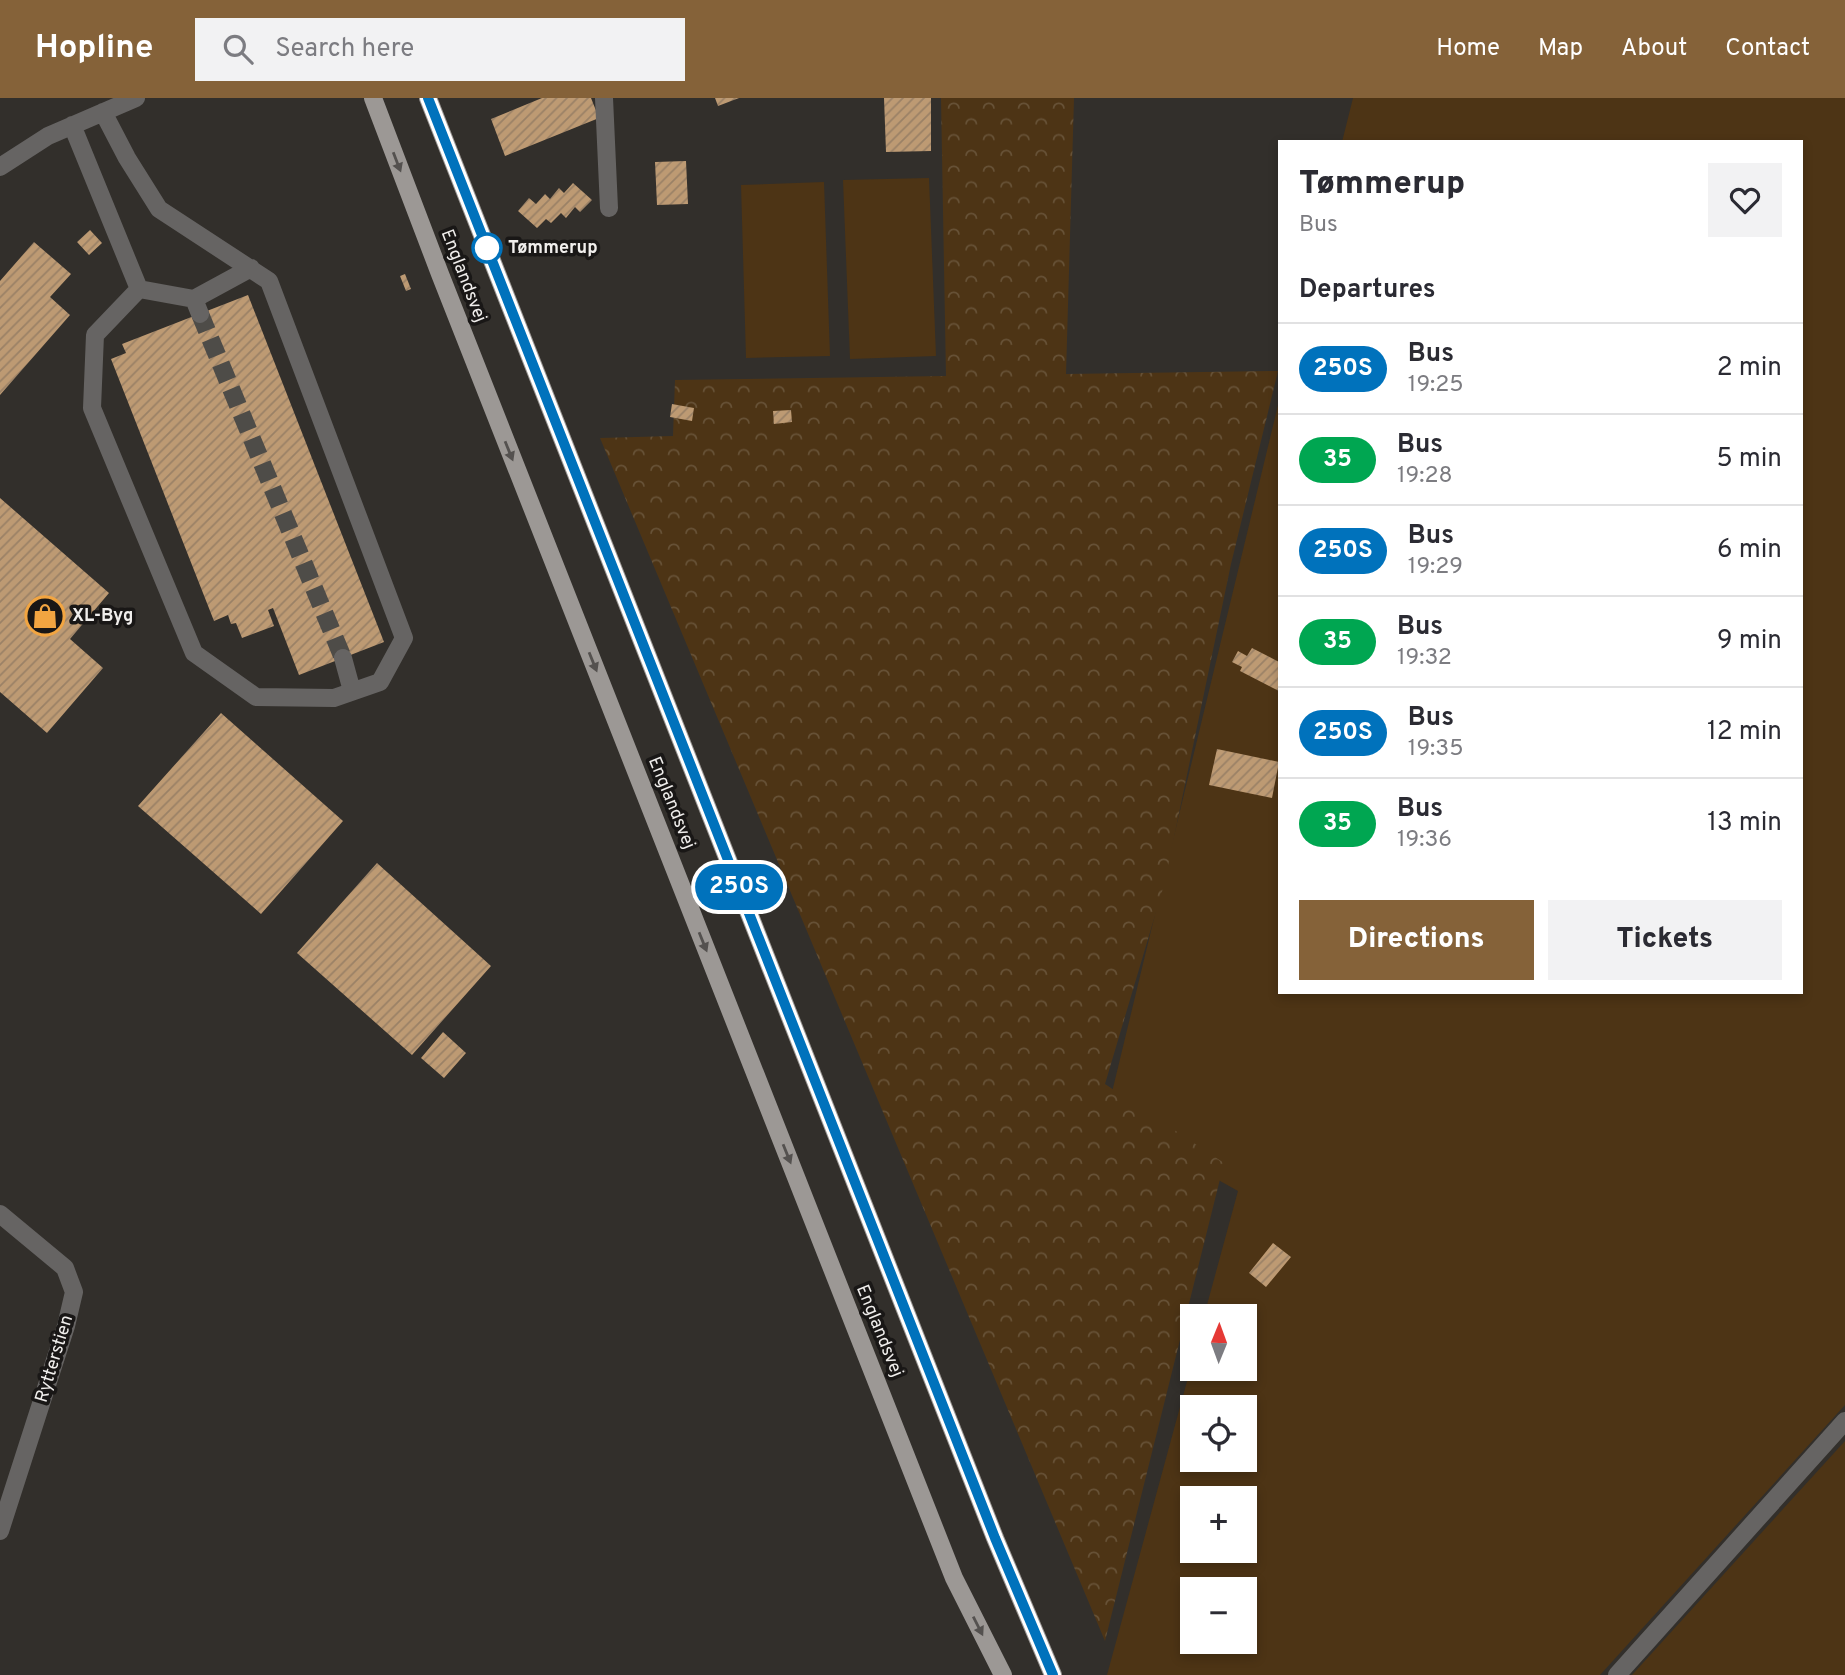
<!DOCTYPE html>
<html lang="en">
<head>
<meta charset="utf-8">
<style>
	:root { --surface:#fff; --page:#f2f2f3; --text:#2b2b33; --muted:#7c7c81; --line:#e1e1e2; --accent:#856239 }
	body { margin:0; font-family:Overpass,sans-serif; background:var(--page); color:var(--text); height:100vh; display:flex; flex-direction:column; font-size:26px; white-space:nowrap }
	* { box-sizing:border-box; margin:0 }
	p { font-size:23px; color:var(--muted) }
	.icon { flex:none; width:38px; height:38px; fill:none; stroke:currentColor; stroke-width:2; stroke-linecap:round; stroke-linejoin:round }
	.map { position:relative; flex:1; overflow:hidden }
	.sheet { position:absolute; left:1278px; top:42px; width:525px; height:854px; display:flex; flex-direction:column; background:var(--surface); border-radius:0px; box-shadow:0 4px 10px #0003 }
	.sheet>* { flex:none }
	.badge { padding:0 14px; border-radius:23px; font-size:24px; line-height:46px }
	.needle { width:46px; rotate:1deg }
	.controls { position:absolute; left:1180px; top:1206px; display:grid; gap:14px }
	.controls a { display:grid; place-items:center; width:77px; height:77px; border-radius:0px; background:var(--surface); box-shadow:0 4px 10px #0003; font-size:35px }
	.map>.badge { position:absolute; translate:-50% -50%; box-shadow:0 0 0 4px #fff }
	h2 { padding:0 21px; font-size:26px; line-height:63px }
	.round { display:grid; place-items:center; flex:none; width:74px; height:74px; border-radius:0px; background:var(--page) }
	.headline { display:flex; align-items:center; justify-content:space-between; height:119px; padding:0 21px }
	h1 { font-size:33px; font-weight:800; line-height:52px }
	.cta { display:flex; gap:14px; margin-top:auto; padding:14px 21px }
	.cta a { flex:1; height:80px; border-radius:0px; background:var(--accent); color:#fff; font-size:28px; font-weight:800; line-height:80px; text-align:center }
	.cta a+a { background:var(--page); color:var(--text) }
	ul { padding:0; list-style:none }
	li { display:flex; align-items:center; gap:21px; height:91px; padding:0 21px; border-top:2px solid var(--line) }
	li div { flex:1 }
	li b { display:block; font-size:26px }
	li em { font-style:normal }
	li .badge { min-width:77px; font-weight:700; text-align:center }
	header { display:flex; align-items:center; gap:42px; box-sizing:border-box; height:98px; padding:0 35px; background:var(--accent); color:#fff }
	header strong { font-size:33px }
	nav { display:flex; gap:38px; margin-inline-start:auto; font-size:24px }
	.search { width:490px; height:63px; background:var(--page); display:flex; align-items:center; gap:18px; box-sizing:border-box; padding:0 24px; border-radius:0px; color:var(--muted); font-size:26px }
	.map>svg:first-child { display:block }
</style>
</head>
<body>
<header>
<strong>Hopline</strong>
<div class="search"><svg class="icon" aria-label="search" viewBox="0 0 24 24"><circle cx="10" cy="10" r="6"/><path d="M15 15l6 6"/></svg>Search here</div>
<nav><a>Home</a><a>Map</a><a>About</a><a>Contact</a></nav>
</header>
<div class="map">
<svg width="1845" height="1577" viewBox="0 0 1845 1577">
	<defs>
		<pattern id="forest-crowns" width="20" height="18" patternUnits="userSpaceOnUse" patternTransform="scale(1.75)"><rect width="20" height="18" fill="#4d3415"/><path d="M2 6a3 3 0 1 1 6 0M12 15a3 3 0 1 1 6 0" fill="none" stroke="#675237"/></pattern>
		<pattern id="building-hatch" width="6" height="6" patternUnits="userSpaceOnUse" patternTransform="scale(1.75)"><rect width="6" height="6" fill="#bd9a73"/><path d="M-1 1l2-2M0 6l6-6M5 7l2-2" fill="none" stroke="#9a8166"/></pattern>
	</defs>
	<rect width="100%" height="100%" fill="#322f2b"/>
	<path fill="#4d3415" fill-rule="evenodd" d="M1353 0H1845V1307L1600 1577H1107L1192 1265V1270H1244V1218H1204L1238 1093 1106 1019 1279 303V894H1801V44H1342ZM1192 1309H1244V1362H1192ZM1192 1400H1244V1452H1192ZM1192 1491H1244V1544H1192Z
		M929 80 936 258 850 261 843 82Z
		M824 84 830 258 746 260 741 87Z
		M1845 1343V1577H1632Z"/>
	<path fill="url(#forest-crowns)" d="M941 0H1074L1066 276 1278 273 1231 466 1164 787 1105 986 1224 1065 1105 1543 600 340 673 338 675 282 946 278Z"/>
	<path fill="url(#building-hatch)" d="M542 0H591L599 20 505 58 491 21Z
		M715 0H739L718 8Z
		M884 0H931V53L886 54Z
		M686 63 688 106 657 107 655 64Z
		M573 85 592 102 580 114 575 109 566 120 561 115 551 125 546 121 537 130 518 113 529 100 536 106 545 96 550 101 559 90 564 95Z
		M90 132 102 145 89 157 77 144Z
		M34 144 71 176 50 199 70 217 0 297V183Z
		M405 176 411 191 406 193 400 178Z
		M248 197 384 544 299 577 273 510 268 512 274 528 242 540 236 525 231 526 228 517 214 523 111 261 126 255 122 246Z
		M672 306 694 310 692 323 670 319Z
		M791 312 792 324 774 326 773 313Z
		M0 400 109 495 70 541 103 570 47 635 0 594Z
		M1252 550 1279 564V593L1240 573 1242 569 1232 564 1238 553 1247 558Z
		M221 615 343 723 261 816 138 708Z
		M1217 651 1279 664 1272 700 1209 687Z
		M377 765 491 868 412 957 297 855Z
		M443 934 466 955 444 980 421 960Z
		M1273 1145 1291 1159 1266 1189 1249 1175Z"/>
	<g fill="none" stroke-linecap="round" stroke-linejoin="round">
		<path stroke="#4e4c48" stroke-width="18" stroke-dasharray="18 9" stroke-linecap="butt" d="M200 216 343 560"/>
		<path stroke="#666463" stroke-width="18" d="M604 0 609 110
			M72 27 139 191 95 237 92 310 194 555 256 599 334 600 380 584 404 540 269 183 159 111 127 60 103 14
			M0 69 48 38 136 0
			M139 191 194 201 200 216
			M194 201 251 170
			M343 560 352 593
			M0 1116 65 1170 74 1194 66 1228 0 1433
			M1617 1577 1845 1323"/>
		<path stroke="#9c9895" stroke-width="18" d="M373 0 440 176 954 1480 1003 1577
			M428 0 995 1440 1053 1577"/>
	</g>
	<defs><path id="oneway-solid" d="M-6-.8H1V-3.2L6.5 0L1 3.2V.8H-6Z" transform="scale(1.75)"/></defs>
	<g fill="#54514f">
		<use href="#oneway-solid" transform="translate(397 64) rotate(69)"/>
		<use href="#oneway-solid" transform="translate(509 353) rotate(68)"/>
		<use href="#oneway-solid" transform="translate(593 564) rotate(68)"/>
		<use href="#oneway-solid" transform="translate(703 844) rotate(68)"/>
		<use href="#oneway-solid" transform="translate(787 1056) rotate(68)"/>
		<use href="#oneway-solid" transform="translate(978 1528) rotate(63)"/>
	</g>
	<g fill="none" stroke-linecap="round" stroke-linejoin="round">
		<g stroke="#fff" stroke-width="16">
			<path id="line" d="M428 0 995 1440 1053 1577"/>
		</g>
		<use href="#line" stroke="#0072bc" stroke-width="10"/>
	</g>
	<defs>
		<g id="shop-ring" transform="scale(2.0125)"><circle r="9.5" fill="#191716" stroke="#f2a541" stroke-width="1.5"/><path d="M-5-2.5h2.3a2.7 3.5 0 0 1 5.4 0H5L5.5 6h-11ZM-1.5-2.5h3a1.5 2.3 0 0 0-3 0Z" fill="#f2a541"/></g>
	</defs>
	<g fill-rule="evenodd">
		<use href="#shop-ring" x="45" y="518"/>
	</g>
	<circle fill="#fff" stroke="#0072bc" stroke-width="3.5" cx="487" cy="150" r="14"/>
	<g text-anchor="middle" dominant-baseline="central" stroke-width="7" stroke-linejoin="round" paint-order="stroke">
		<g font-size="18" font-weight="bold" fill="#f0eeec" stroke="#191716" text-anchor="start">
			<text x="508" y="150">Tømmerup</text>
		</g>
		<g font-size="18" fill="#f0eeec" stroke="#191716">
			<text transform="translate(463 178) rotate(69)">Englandsvej</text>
			<text transform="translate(671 705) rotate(68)">Englandsvej</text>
			<text transform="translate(879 1233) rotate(68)">Englandsvej</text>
			<text transform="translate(55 1261) rotate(-73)">Rytterstien</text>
		</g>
		<g font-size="18" font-weight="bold" fill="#f0eeec" stroke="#191716" text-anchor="start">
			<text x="72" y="518">XL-Byg</text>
		</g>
	</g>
</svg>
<div class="controls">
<a><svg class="needle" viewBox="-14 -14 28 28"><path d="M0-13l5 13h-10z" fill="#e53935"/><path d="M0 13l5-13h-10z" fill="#7c7c81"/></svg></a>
<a><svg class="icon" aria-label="locate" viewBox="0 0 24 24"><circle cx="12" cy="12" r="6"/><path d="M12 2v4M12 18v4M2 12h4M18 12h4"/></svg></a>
<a>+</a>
<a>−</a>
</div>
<b class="badge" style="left:739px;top:789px;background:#0072bc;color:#fff">250S</b>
<section class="sheet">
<div class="headline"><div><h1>Tømmerup</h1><p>Bus</p></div><a class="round"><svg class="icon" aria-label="heart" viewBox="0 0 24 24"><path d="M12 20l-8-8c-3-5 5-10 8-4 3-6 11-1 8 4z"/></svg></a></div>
<h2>Departures</h2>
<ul>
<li><span class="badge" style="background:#0072bc;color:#fff">250S</span><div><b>Bus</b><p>19:25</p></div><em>2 min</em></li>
<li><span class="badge" style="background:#00a651;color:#fff">35</span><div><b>Bus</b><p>19:28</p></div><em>5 min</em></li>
<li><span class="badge" style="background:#0072bc;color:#fff">250S</span><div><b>Bus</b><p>19:29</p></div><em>6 min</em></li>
<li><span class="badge" style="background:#00a651;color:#fff">35</span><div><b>Bus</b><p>19:32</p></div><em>9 min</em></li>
<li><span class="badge" style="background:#0072bc;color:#fff">250S</span><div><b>Bus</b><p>19:35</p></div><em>12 min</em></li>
<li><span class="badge" style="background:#00a651;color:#fff">35</span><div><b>Bus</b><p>19:36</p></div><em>13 min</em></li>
</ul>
<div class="cta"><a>Directions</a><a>Tickets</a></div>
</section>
</div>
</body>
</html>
